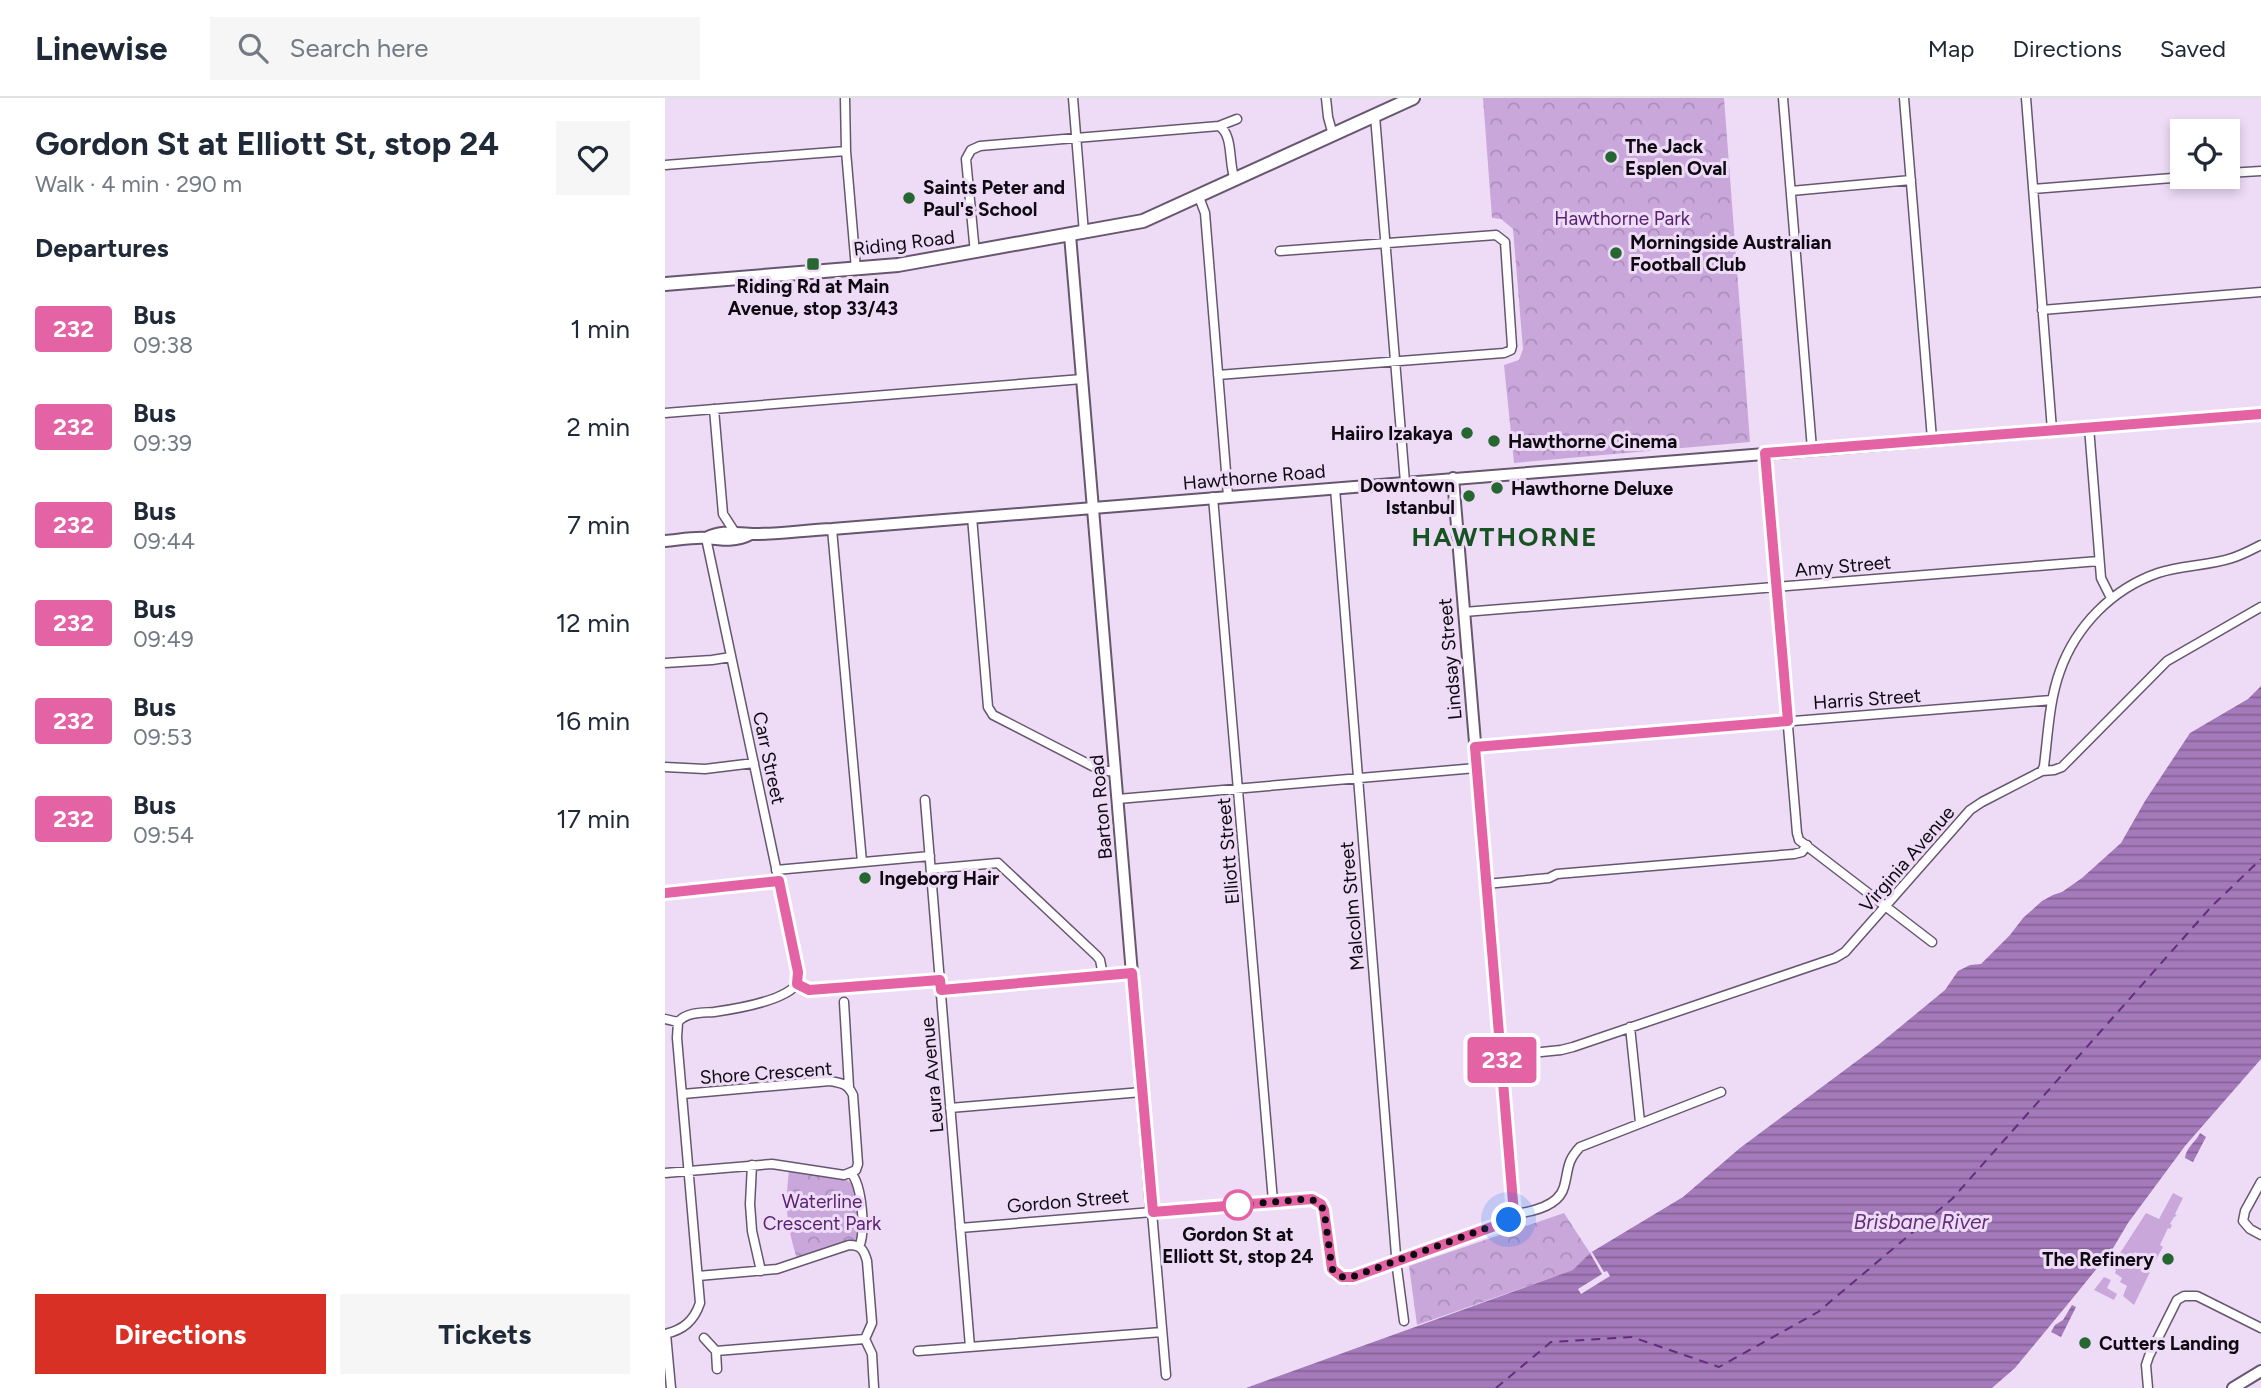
<!DOCTYPE html>
<html lang="en">
<head>
<meta charset="utf-8">
<style>
	:root { --surface:#fff; --page:#f6f6f7; --text:#1f2937; --muted:#747a83; --line:#e0e1e3; --accent:#d93025 }
	body { margin:0; font-family:Figtree,sans-serif; background:var(--page); color:var(--text); height:100vh; display:flex; flex-direction:column; font-size:26px; white-space:nowrap }
	* { box-sizing:border-box; margin:0 }
	p { font-size:23px; color:var(--muted) }
	.icon { flex:none; width:38px; height:38px; fill:none; stroke:currentColor; stroke-width:2; stroke-linecap:round; stroke-linejoin:round }
	.map { position:relative; flex:1; overflow:hidden }
	.drawer { display:flex; flex-direction:column; background:var(--surface); width:665px }
	.drawer>* { flex:none }
	.badge { padding:0 14px; border-radius:5px; font-size:24px; line-height:46px }
	.fabs { position:absolute; left:1505px; top:21px; display:grid; gap:14px }
	.fabs a { display:grid; place-items:center; width:70px; height:70px; border-radius:0px; background:var(--surface); box-shadow:0 4px 10px #0003; font-size:35px }
	.you { position:absolute; width:35px; height:35px; margin:-18px; border:5px solid #fff; border-radius:50%; background:#1a73e8; box-shadow:0 0 0 10px #1a73e833 }
	.map>.badge { position:absolute; translate:-50% -50%; box-shadow:0 0 0 4px #fff }
	h2 { padding:0 35px; font-size:26px; line-height:63px }
	.round { display:grid; place-items:center; flex:none; width:74px; height:74px; border-radius:0px; background:var(--page) }
	.summary { display:flex; align-items:center; justify-content:space-between; height:119px; padding:0 35px }
	h1 { font-size:33px; font-weight:700; line-height:52px }
	.button { display:flex; gap:14px; margin-top:auto; padding:14px 35px }
	.button a { flex:1; height:80px; border-radius:0px; background:var(--accent); color:#fff; font-size:28px; font-weight:700; line-height:80px; text-align:center }
	.button a+a { background:var(--page); color:var(--text) }
	ul { padding:0; list-style:none }
	li { display:flex; align-items:center; gap:21px; height:98px; padding:0 35px }
	li div { flex:1 }
	li b { display:block; font-size:26px }
	li em { font-style:normal }
	li .badge { min-width:77px; font-weight:700; text-align:center }
	header { display:flex; align-items:center; gap:42px; box-sizing:border-box; height:98px; padding:0 35px; background:var(--surface); border-bottom:2px solid var(--line) }
	header strong { font-size:33px }
	nav { display:flex; gap:38px; margin-inline-start:auto; font-size:24px }
	.search { width:490px; height:63px; background:var(--page); display:flex; align-items:center; gap:18px; box-sizing:border-box; padding:0 24px; border-radius:0px; color:var(--muted); font-size:26px }
	main { display:flex; flex:1; min-height:0 }
	.map>svg:first-child { display:block }
</style>
</head>
<body>
<header>
<strong>Linewise</strong>
<div class="search"><svg class="icon" aria-label="search" viewBox="0 0 24 24"><circle cx="10" cy="10" r="6"/><path d="M15 15l6 6"/></svg>Search here</div>
<nav><a>Map</a><a>Directions</a><a>Saved</a></nav>
</header>
<main>
<section class="drawer">
<div class="summary"><div><h1>Gordon St at Elliott St, stop 24</h1><p>Walk · 4 min · 290 m</p></div><a class="round"><svg class="icon" aria-label="heart" viewBox="0 0 24 24"><path d="M12 20l-8-8c-3-5 5-10 8-4 3-6 11-1 8 4z"/></svg></a></div>
<h2>Departures</h2>
<ul>
<li><span class="badge" style="background:#e463a4;color:#fff">232</span><div><b>Bus</b><p>09:38</p></div><em>1 min</em></li>
<li><span class="badge" style="background:#e463a4;color:#fff">232</span><div><b>Bus</b><p>09:39</p></div><em>2 min</em></li>
<li><span class="badge" style="background:#e463a4;color:#fff">232</span><div><b>Bus</b><p>09:44</p></div><em>7 min</em></li>
<li><span class="badge" style="background:#e463a4;color:#fff">232</span><div><b>Bus</b><p>09:49</p></div><em>12 min</em></li>
<li><span class="badge" style="background:#e463a4;color:#fff">232</span><div><b>Bus</b><p>09:53</p></div><em>16 min</em></li>
<li><span class="badge" style="background:#e463a4;color:#fff">232</span><div><b>Bus</b><p>09:54</p></div><em>17 min</em></li>
</ul>
<div class="button"><a>Directions</a><a>Tickets</a></div>
</section>
<div class="map">
<svg width="1596" height="1290" viewBox="0 0 1596 1290">
	<defs>
		<pattern id="park-crowns" width="20" height="18" patternUnits="userSpaceOnUse" patternTransform="scale(1.75)"><rect width="20" height="18" fill="#c9a7db"/><path d="M2 6a3 3 0 1 1 6 0M12 15a3 3 0 1 1 6 0" fill="none" stroke="#ab8ebb"/></pattern>
		<pattern id="water-rules" width="6" height="5" patternUnits="userSpaceOnUse" patternTransform="scale(1.75)"><rect width="6" height="5" fill="#a57abb"/><path d="M0 2.5h6" fill="none" stroke="#856297"/></pattern>
	</defs>
	<rect width="100%" height="100%" fill="#eedcf7"/>
	<path fill="#c9a7db" d="M1508 1095 1518 1100 1510 1116 1512 1118 1509 1119 1505 1126 1507 1127 1505 1131 1503 1130 1495 1147 1498 1149 1490 1163 1470 1154 1465 1163 1485 1174 1469 1207 1458 1198 1462 1188 1455 1184 1457 1180 1450 1175 1451 1172 1446 1169 1481 1115 1494 1121Z
		M1439 1179 1446 1182 1442 1190 1452 1196 1449 1202 1429 1192Z"/>
	<path fill="url(#park-crowns)" d="M818 0H1059L1085 344 849 365 839 267 854 262 858 251 848 131 836 121 827 120Z
		M124 1072 180 1081 191 1088 196 1138 190 1142 132 1161C121 1124 120 1110 124 1072Z
		M899 1115 925 1155 909 1172 752 1227 744 1168Z"/>
	<path fill="url(#water-rules)" d="M1596 588V961L1520 1048 1463 1125 1447 1152 1407 1201 1350 1270 1327 1290H581L908 1172 925 1155 1018 1099 1075 1050 1212 948 1280 892 1293 873 1305 867 1316 866 1345 837 1358 820 1377 803 1388 797 1397 794 1417 780 1456 745 1480 703 1525 635 1583 601Z
		M1535 1035 1541 1039 1528 1064 1520 1060C1521 1049 1531 1044 1535 1035Z
		M1407 1207 1411 1209 1396 1239 1386 1234 1390 1227 1398 1222Z"/>
	<path fill="#eedcf7" d="M927 1154 939 1174 942 1173 945 1178 916 1196 913 1191 937 1176 925 1155Z"/>
	<g fill="none" stroke-linecap="round" stroke-linejoin="round">
		<path stroke="#642d7c" stroke-width="2" stroke-dasharray="9 7" stroke-linecap="butt" d="M831 1290 886 1244 967 1239 1054 1269 1153 1214 1287 1101 1546 809 1596 761"/>
		<g stroke="#66576e" stroke-width="11">
			<path id="minor" d="M180 0 181 53 191 171
				M408 0 419 135
				M661 0 663 19 668 37
				M1118 0 1147 351
				M1239 0 1267 341
				M1361 0 1387 332
				M710 18 740 384
				M554 28 572 21
				M0 67 181 53
				M1563 75 1596 73
				M1368 91 1520 79
				M1126 93 1246 82
				M534 99 540 115 563 398
				M310 155 301 61 306 52 315 48 554 28C569 37 563 66 570 82
				M1377 212 1596 194
				M553 277 839 255 846 252 847 248 840 144 831 137 615 153
				M49 311 58 416 69 433
				M0 315 417 281
				M1424 329 1436 480 1446 500
				M1100 355 1132 735 1134 742 1267 844
				M670 390 732 1170 739 1223
				M548 399 608 1103
				M307 419 323 609 328 617 435 672 451 674
				M167 431 197 764
				M41 440 132 869V886
				M799 514 1434 463
				M0 565 47 562 66 559
				M810 649 1387 602
				M0 669 40 671 89 665
				M1377 673 1389 672 1397 669 1502 563 1596 509
				M453 701 811 670
				M260 702 305 1249
				M266 771 333 765 432 858 435 862 438 877
				M111 772 265 758
				M821 786 884 780 892 776 1129 756 1137 754 1142 747
				M0 795 114 783
				M132 886 149 893 275 882
				M276 892 467 875
				M179 904 184 989
				M0 921 13 924C22 914 36 915 49 914 70 911 119 903 132 886
				M965 929 975 1024
				M837 958 896 952 908 949 1170 860 1180 854 1305 712 1317 704 1377 673 1379 668C1383 637 1384 603 1395 573 1411 528 1447 491 1493 475 1517 467 1543 468 1567 460 1577 457 1586 452 1596 447
				M285 1010 477 994
				M87 1067 85 1106 87 1133 96 1173
				M0 1075 107 1066 179 1077 191 1072 193 1066 188 997C183 986 177 985 165 983L18 996
				M186 1075C197 1087 201 1134 194 1149
				M1596 1084 1580 1113 1578 1123 1585 1131 1596 1137
				M849 1116C866 1114 894 1108 899 1089 904 1071 901 1064 915 1049L1056 994
				M295 1130 487 1114 501 1277
				M33 1178 112 1171 184 1147C196 1147 199 1152 202 1163L207 1225 200 1241 207 1256 209 1290
				M0 1236C18 1232 29 1223 35 1205L12 940 13 924
				M1 1236 6 1290
				M39 1240 51 1253 52 1271
				M51 1253 200 1241
				M253 1253 497 1234
				M1483 1290 1481 1267 1484 1258 1512 1202 1519 1198H1532L1596 1230"/>
		</g>
		<g stroke="#66576e" stroke-width="14">
			<path id="tertiary" d="M405 137 487 1114 643 1101 652 1103 659 1112 667 1171C672 1178 679 1182 688 1179L838 1125 847 1119 849 1113 788 380
				M41 440C58 431 72 436 90 436 115 436 142 432 167 431L1596 316
				M0 443C13 442 28 439 41 440 57 442 72 444 86 436
				M1568 1290 1596 1273"/>
		</g>
		<g stroke="#66576e" stroke-width="16">
			<path id="secondary" d="M0 186 233 167 478 123 748 0"/>
		</g>
		<use href="#minor" stroke="#fff" stroke-width="8"/>
		<use href="#tertiary" stroke="#fff" stroke-width="10"/>
		<use href="#secondary" stroke="#fff" stroke-width="12"/>
	</g>
	<g fill="none" stroke-linecap="round" stroke-linejoin="round">
		<g stroke="#fff" stroke-width="16">
			<path id="line" d="M0 795 114 783 133 874 132 886 144 892 275 882 276 892 467 875 488 1114 647 1101 656 1106 659 1112 667 1171 677 1179H688L838 1125 849 1116 810 649 1123 623 1100 355 1596 316"/>
		</g>
		<use href="#line" stroke="#e463a4" stroke-width="10"/>
		<path stroke="#0f0912" stroke-width="7" stroke-dasharray="0 12.6" d="M573 1107 643 1101 652 1103 659 1112 667 1171 674 1178 684 1180 844 1122"/>
	</g>
	<g fill="#266630" stroke="#eedcf7" stroke-width="2.5">
		<circle cx="946" cy="59" r="7"/>
		<circle cx="244" cy="100" r="7"/>
		<circle cx="951" cy="155" r="7"/>
		<rect x="141" y="159" width="14" height="14" rx="3.5"/>
		<circle cx="802" cy="335" r="7"/>
		<circle cx="829" cy="343" r="7"/>
		<circle cx="832" cy="390" r="7"/>
		<circle cx="804" cy="398" r="7"/>
		<circle cx="200" cy="780" r="7"/>
		<circle cx="1503" cy="1161" r="7"/>
		<circle cx="1420" cy="1245" r="7"/>
	</g>
	<circle fill="#fff" stroke="#e463a4" stroke-width="3.5" cx="573" cy="1107" r="14"/>
	<g text-anchor="middle" dominant-baseline="central" stroke-width="6" stroke-linejoin="round" paint-order="stroke">
		<g font-size="19" font-weight="bold" fill="#0f0912" stroke="#eedcf7" text-anchor="start">
			<text x="960" y="48">The Jack<tspan x="960" dy="22">Esplen Oval</tspan></text>
			<text x="258" y="89">Saints Peter and<tspan x="258" dy="22">Paul's School</tspan></text>
			<text x="965" y="144">Morningside Australian<tspan x="965" dy="22">Football Club</tspan></text>
			<text x="148" y="188" text-anchor="middle">Riding Rd at Main<tspan x="148" dy="22">Avenue, stop 33/43</tspan></text>
			<text x="788" y="335" text-anchor="end">Haiiro Izakaya</text>
			<text x="843" y="343">Hawthorne Cinema</text>
			<text x="790" y="387" text-anchor="end">Downtown<tspan x="790" dy="22">Istanbul</tspan></text>
			<text x="846" y="390">Hawthorne Deluxe</text>
			<text x="214" y="780">Ingeborg Hair</text>
			<text x="1489" y="1161" text-anchor="end">The Refinery</text>
			<text x="1434" y="1245">Cutters Landing</text>
		</g>
		<g font-size="19" fill="#592271" stroke="#eedcf7">
			<text x="957" y="120">Hawthorne Park</text>
			<text x="157" y="1103">Waterline<tspan x="157" dy="22">Crescent Park</tspan></text>
		</g>
		<g font-size="19" fill="#0f0912" stroke="#eedcf7">
			<text transform="translate(239 145) rotate(-7)">Riding Road</text>
			<text transform="translate(589 379) rotate(-5)">Hawthorne Road</text>
			<text transform="translate(1178 468) rotate(-5)">Amy Street</text>
			<text transform="translate(785 561) rotate(-95)">Lindsay Street</text>
			<text transform="translate(1202 601) rotate(-4)">Harris Street</text>
			<text transform="translate(104 660) rotate(78)">Carr Street</text>
			<text transform="translate(436 709) rotate(-95)">Barton Road</text>
			<text transform="translate(563 753) rotate(-95)">Elliott Street</text>
			<text transform="translate(1242 761) rotate(-49)">Virginia Avenue</text>
			<text transform="translate(687 808) rotate(-95)">Malcolm Street</text>
			<text transform="translate(101 975) rotate(-4)">Shore Crescent</text>
			<text transform="translate(267 977) rotate(-95)">Leura Avenue</text>
			<text transform="translate(403 1103) rotate(-5)">Gordon Street</text>
		</g>
		<g font-size="19" font-weight="bold" fill="#0f0912" stroke="#eedcf7">
			<text x="573" y="1136">Gordon St at<tspan x="573" dy="22">Elliott St, stop 24</tspan></text>
		</g>
		<g font-size="21" font-style="italic" fill="#642d7c" stroke="#eedcf7">
			<text x="1256" y="1123">Brisbane River</text>
		</g>
		<g font-size="26" font-weight="bold" letter-spacing="2" fill="#175322" stroke="#eedcf7">
			<text x="840" y="439">HAWTHORNE</text>
		</g>
	</g>
</svg>
<div class="fabs">
<a><svg class="icon" aria-label="locate" viewBox="0 0 24 24"><circle cx="12" cy="12" r="6"/><path d="M12 2v4M12 18v4M2 12h4M18 12h4"/></svg></a>
</div>
<div class="you" style="left:844px;top:1122px"></div>
<b class="badge" style="left:837px;top:962px;background:#e463a4;color:#fff">232</b>
</div>
</main>
</body>
</html>
